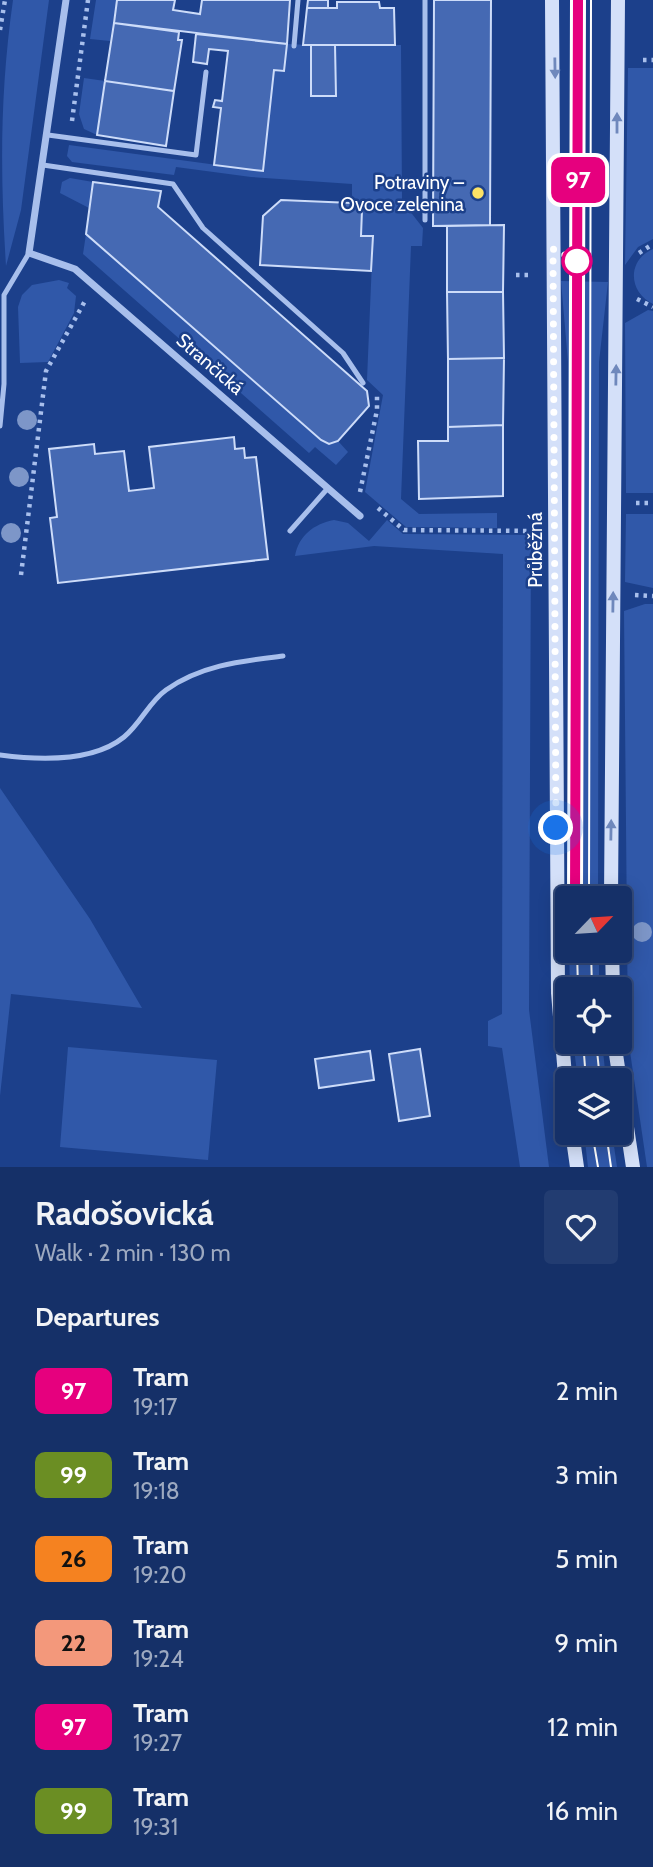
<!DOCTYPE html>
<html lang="en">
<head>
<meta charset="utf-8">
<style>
	:root { --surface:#153068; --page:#223c71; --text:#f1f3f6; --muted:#9da9c0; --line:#344b7c }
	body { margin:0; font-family:Cabin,sans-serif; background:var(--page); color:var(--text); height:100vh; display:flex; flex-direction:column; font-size:26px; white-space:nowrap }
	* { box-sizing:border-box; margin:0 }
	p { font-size:23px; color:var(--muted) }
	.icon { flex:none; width:38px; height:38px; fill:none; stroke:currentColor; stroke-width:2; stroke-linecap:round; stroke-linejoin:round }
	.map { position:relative; height:1167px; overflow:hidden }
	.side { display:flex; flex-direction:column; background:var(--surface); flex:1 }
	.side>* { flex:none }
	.badge { padding:0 14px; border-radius:10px; font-size:24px; line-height:46px }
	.needle { width:46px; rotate:65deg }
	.buttons { position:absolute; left:555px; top:886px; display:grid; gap:14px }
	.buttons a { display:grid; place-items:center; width:77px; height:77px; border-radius:7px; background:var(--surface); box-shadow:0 4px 18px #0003,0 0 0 2px var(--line); font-size:35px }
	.you { position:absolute; width:35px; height:35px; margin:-18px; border:5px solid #fff; border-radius:50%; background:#1a73e8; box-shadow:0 0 0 10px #1a73e833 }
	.map>.badge { position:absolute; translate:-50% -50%; box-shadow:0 0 0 4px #fff }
	h2 { padding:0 35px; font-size:26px; line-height:63px }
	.round { display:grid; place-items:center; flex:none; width:74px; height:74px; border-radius:7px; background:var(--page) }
	.summary { display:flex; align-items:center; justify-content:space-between; height:119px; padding:0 35px }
	h1 { font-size:33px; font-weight:700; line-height:52px }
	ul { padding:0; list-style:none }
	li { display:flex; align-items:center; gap:21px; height:84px; padding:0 35px }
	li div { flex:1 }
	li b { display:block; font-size:26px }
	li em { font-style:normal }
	li .badge { min-width:77px; font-weight:700; text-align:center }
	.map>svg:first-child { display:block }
</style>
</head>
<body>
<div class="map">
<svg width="653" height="1167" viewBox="0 0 653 1167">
	<rect width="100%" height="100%" fill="#1c408b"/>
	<path fill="#3058a9" d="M13 0H49L21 210 6 266C0 173 0 92 13 0Z
		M96 0H117L110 41 90 39Z
		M287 44 311 45V96L335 95V45H401L402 201 423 228 422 246H411L401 499 419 514 497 513V528L406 527 365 492 383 395 367 380 373 237 361 236 362 210 352 203V184L251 177 176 167 174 175 72 162 67 156 69 145 262 171 274 70 284 71Z
		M628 68H653V239L638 247 625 265Z
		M84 78 105 81 97 135 84 129 79 114Z
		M70 178 93 182 89 208 60 193 62 182Z
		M86 234 321 440 329 444 338 441 348 452 336 465 315 447 309 453 83 254Z
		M653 249V304C628 292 627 260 653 249Z
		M59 280 69 283 67 288 76 296 74 313 48 362 20 363 18 307 22 295 32 285Z
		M561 281 608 282 599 362 598 898H568V362Z
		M648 310 653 311V493H626L625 323Z
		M626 514H653V588L625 582Z
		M334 520 348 523 369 541 387 520 403 534 531 535 529 1010 549 1167H520L502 1048 488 1046V1021L502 1014 503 554 374 546 295 556C299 535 314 524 334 520Z
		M645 604H653V1167H647L628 1038 624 611Z
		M0 788 90 919 142 1008 11 994 0 1096Z
		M569 950H599V989H570Z
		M573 1041H602L606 1080H578Z
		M68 1047 217 1060 208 1160 60 1147Z
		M584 1132H612L617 1167H588Z"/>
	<path fill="#4569b3" stroke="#cddcf9" stroke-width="2" d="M117 0H175L173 10 200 14 202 0H290L287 44 114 23Z
		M308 0H328V8H307Z
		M434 0H491L490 225 433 226Z
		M337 2H379L380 8H394L395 45H303L307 8H337Z
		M114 23 179 32 178 40H182L174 91 105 81Z
		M196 34 287 44 284 71 274 70 263 171 214 165 221 108 213 107 215 100 222 101 228 51 209 49 207 64 193 62Z
		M311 45H335L336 96H311Z
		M105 81 174 91 166 146 97 135Z
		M93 182 161 191 158 207 367 391 369 406 338 441 329 444 321 440 86 234Z
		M281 200 352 203 362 210 361 236H373L371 271 260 265 263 216Z
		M504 225 503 292H447V226Z
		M447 292H503L504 358 448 359Z
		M504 358 503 425 448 427V359Z
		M503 425V496L419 499 418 441H448V427Z
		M234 437 235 449 244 448 245 458 256 457 268 559 58 583 50 518 57 517 49 449 94 444 95 454 124 451 129 491 154 488 149 447Z
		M420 1049 430 1116 399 1121 389 1054Z
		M370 1051 374 1080 319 1088 315 1059Z"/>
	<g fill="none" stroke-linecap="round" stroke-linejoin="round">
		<path stroke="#a8bfec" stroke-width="4.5" stroke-dasharray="3.5 5" stroke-linecap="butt" d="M0 30 5 0
			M643 60H653
			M72 121 88 0
			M639 253 653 244
			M516 275H532
			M637 299 653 307
			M360 492 377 410V395
			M636 503H653
			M378 508 404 530 536 531
			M21 575 46 371 85 301
			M635 595 653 596"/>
		<path stroke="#a8bfec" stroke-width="5" d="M425 0V220
			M294 46 298 0
			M48 135 196 155 206 72
			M43 165 173 184 203 228 343 353 363 383
			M0 426 4 384V295L29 253
			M290 531 328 488
			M0 755C38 760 92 763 124 737 141 723 149 702 166 690 201 665 242 661 283 656"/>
		<path stroke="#a8bfec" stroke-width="7" d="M66 0 29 253 75 269 360 516"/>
		<path stroke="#d4e0f9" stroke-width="14" d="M552 0 558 993 567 1099
			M611 898 618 0
			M612 950 613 989
			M614 1041 633 1167
			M572 1132 577 1167"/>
		<path stroke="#fff" stroke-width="2" d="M575 898 578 0
			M589 898 591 0
			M577 950 578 989
			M591 950 592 989
			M583 1041 586 1080
			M596 1041 600 1080
			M592 1132 598 1167
			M606 1132 611 1167"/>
	</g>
	<g fill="#7d96c8">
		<circle cx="27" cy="420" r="10"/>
		<circle cx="19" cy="477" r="10"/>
		<circle cx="11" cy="533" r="10"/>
		<circle cx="642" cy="932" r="10"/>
	</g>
	<defs><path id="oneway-solid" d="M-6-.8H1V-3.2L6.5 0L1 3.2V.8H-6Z" transform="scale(1.75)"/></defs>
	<g fill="#6f88bc">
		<use href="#oneway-solid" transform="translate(555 68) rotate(89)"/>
		<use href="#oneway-solid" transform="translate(617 123) rotate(-90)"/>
		<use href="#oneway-solid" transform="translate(616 375) rotate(-89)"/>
		<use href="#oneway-solid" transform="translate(613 602) rotate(-89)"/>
		<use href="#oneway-solid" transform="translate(611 830) rotate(-89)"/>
	</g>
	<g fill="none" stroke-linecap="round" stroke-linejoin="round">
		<g stroke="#fff" stroke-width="16">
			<path id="line" d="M575 898 578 0"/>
		</g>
		<use href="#line" stroke="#e6007e" stroke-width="10"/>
		<path stroke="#fff" stroke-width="7" stroke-dasharray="0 12.6" d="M556 828 553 249 577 261"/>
	</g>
	<circle fill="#fce266" stroke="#1c408b" stroke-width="2.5" cx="478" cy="193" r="7"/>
	<circle fill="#fff" stroke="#e6007e" stroke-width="3.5" cx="577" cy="261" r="14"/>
	<g text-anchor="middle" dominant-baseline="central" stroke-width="5" stroke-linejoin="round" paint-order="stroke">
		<g font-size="19" fill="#fff" stroke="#1c408b" text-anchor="end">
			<text x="464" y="182">Potraviny –<tspan x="464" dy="22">Ovoce zelenina</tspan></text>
		</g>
		<g font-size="19" fill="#fff" stroke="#1c408b">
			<text transform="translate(210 364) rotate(41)">Strančická</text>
			<text transform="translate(535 550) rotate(-90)">Průběžná</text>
		</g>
	</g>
</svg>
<div class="buttons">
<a><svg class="needle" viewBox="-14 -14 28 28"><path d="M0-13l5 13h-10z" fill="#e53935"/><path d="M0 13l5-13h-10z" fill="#9da9c0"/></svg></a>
<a><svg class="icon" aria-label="locate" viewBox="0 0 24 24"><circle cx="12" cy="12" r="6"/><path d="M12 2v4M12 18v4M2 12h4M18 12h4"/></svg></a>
<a><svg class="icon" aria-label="layers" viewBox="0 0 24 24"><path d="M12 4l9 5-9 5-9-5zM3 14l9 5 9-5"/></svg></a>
</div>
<div class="you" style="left:556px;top:828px"></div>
<b class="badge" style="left:578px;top:180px;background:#e6007e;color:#fff">97</b>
</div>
<section class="side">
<div class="summary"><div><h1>Radošovická</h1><p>Walk · 2 min · 130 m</p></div><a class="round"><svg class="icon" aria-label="heart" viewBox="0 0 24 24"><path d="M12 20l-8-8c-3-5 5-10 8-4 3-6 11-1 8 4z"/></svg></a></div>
<h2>Departures</h2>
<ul>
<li><span class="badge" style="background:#e6007e;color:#fff">97</span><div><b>Tram</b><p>19:17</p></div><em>2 min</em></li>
<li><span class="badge" style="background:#6b8e23;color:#fff">99</span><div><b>Tram</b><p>19:18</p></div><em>3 min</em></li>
<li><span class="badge" style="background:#f58220;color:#111">26</span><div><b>Tram</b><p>19:20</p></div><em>5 min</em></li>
<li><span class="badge" style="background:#f3987b;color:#111">22</span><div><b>Tram</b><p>19:24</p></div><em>9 min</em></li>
<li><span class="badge" style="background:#e6007e;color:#fff">97</span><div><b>Tram</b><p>19:27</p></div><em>12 min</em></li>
<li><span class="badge" style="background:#6b8e23;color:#fff">99</span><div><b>Tram</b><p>19:31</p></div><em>16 min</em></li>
</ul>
</section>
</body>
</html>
